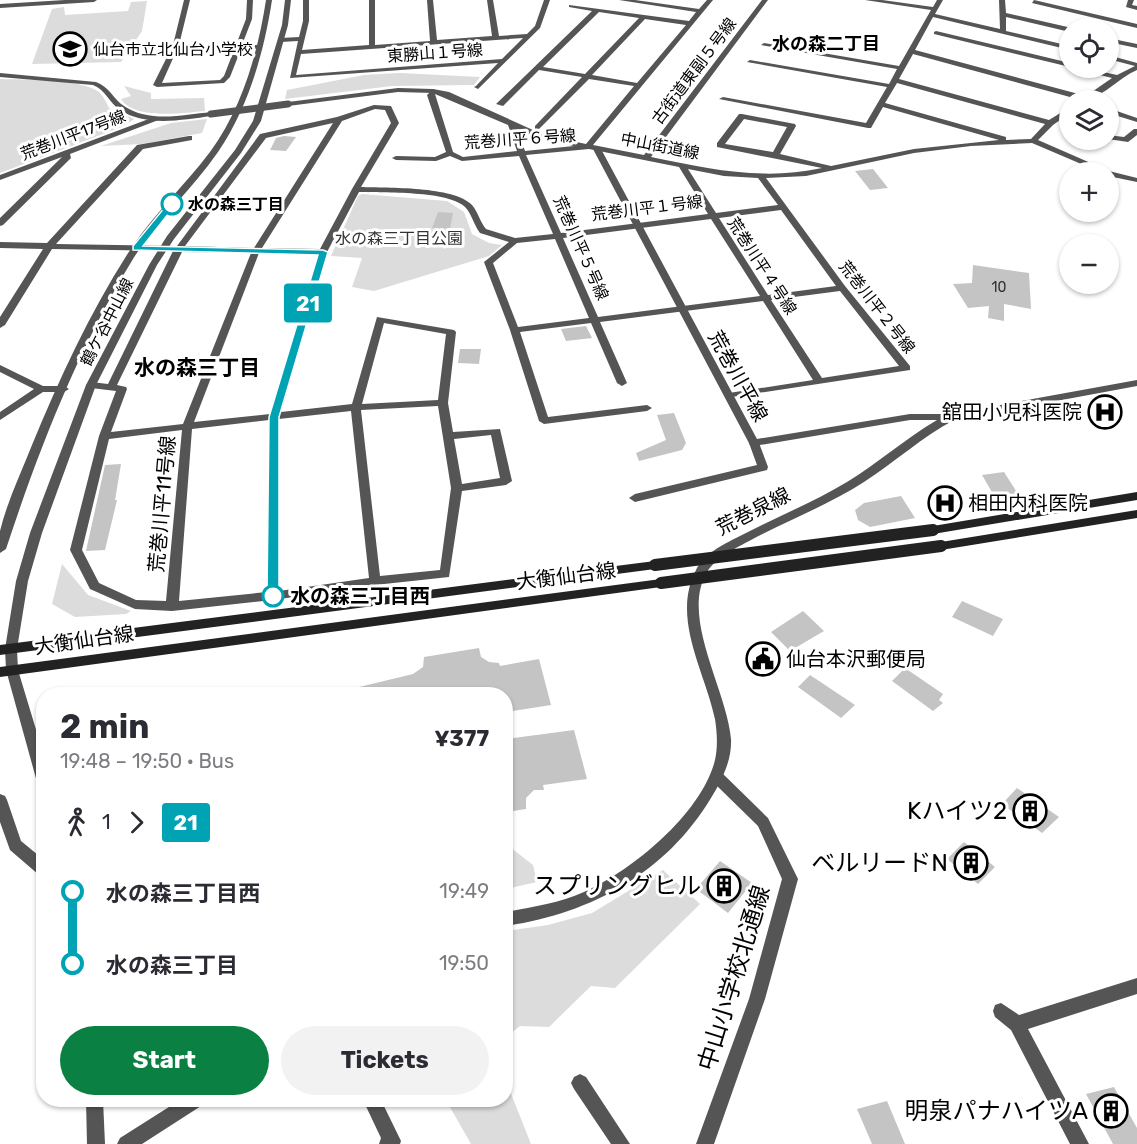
<!DOCTYPE html>
<html lang="en">
<head>
<meta charset="utf-8">
<style>
	:root { --surface:#fff; --page:#f2f2f3; --text:#2b2b33; --muted:#7c7c81; --accent:#0b8043 }
	body { margin:0; font-family:Rubik,"Noto Sans JP",sans-serif; background:var(--page); color:var(--text); height:100vh; display:flex; flex-direction:column; font-size:22px; white-space:nowrap }
	* { box-sizing:border-box; margin:0 }
	p { font-size:20px; color:var(--muted) }
	.icon { flex:none; width:33px; height:33px; fill:none; stroke:currentColor; stroke-width:2; stroke-linecap:round; stroke-linejoin:round }
	.map { position:relative; flex:1; overflow:hidden }
	.details { position:absolute; left:36px; top:687px; width:477px; height:420px; display:flex; flex-direction:column; background:var(--surface); border-radius:24px; box-shadow:0 2px 4px #0004 }
	.details>* { flex:none }
	.badge { padding:0 12px; border-radius:4px; font-size:21px; line-height:39px }
	.fabs { position:absolute; left:1059px; top:18px; display:grid; gap:12px }
	.fabs a { display:grid; place-items:center; width:60px; height:60px; border-radius:50%; background:var(--surface); box-shadow:0 2px 4px #0004; font-size:30px }
	.map>.badge { position:absolute; translate:-50% -50%; box-shadow:0 0 0 3px #fff }
	.legs { display:flex; align-items:center; gap:9px; height:66px; padding:0 24px; font-size:20px }
	.legs p { margin-inline-start:auto }
	.head { display:flex; align-items:center; justify-content:space-between; height:102px; padding:0 24px }
	h1 { font-size:33px; font-weight:700; line-height:45px }
	.cta { display:flex; gap:12px; margin-top:auto; padding:12px 24px }
	.cta a { flex:1; height:69px; border-radius:36px; background:var(--accent); color:#fff; font-size:24px; font-weight:700; line-height:69px; text-align:center }
	.cta a+a { background:var(--page); color:var(--text) }
	ul { padding:0 24px; list-style:none }
	li { display:flex; align-items:center; gap:21px; height:72px; font-size:22px }
	li i { display:grid; place-items:center; width:9px; height:100%; margin:0 8px; background:currentColor }
	li i::after { content:''; width:15px; height:15px; margin:-8px; border:4px solid; border-radius:50%; background:var(--surface) }
	li p { margin-inline-start:auto }
	li:first-child i { background:linear-gradient(#0000 50%,currentColor 0) }
	li:last-child i { background:linear-gradient(currentColor 50%,#0000 0) }
	.map>svg:first-child { display:block }
</style>
</head>
<body>
<div class="map">
<svg width="1137" height="1144" viewBox="0 0 1137 1144">
	<rect width="100%" height="100%" fill="#fff"/>
	<path fill="#dcdcdc" d="M147 1 142 31 121 62 32 64 52 9 64 7 65 15 128 11 131 2Z
		M400 73 480 77 474 85 392 86 285 99 287 90 364 75Z
		M0 79C24 80 80 78 99 92 104 97 106 102 109 108L134 119 124 126 0 173Z
		M124 86 151 93V99L204 98 205 111C183 113 134 120 121 99L131 96Z
		M207 119 202 133 142 144 101 146 171 123Z
		M362 194 447 201 464 212 472 234 489 243 502 245 489 256 374 291 352 287 362 258 331 256 358 196Z
		M62 564 88 595 131 611 126 614 75 617 52 604Z
		M506 844 533 865 537 882 506 889Z
		M663 870 700 904 615 988 591 986 549 1027 520 1026 506 1037V931L548 925 592 913Z
		M506 1081 531 1144H471L446 1100H506Z"/>
	<path fill="#c4c4c4" d="M284 136 296 137 286 151 270 150 276 138Z
		M873 169 888 188 870 190 855 171Z
		M438 212 453 213 450 229 432 228Z
		M973 265 1029 273 1031 309 1004 304V321L988 318 989 306 968 308 953 284 972 283Z
		M586 326 592 338 566 341 561 329Z
		M460 349H481L479 364 458 363Z
		M674 413 686 443 682 450 639 461 636 453 666 440 657 415Z
		M121 464 115 500H117L105 550 86 551 105 465Z
		M1004 472 1023 502 1000 506 982 475Z
		M901 496 915 518 870 527 858 520 855 510 864 503Z
		M962 601 1003 619 993 636 952 617Z
		M803 611 824 631 790 651 771 632Z
		M479 648 481 657 489 662 499 663 500 666 539 659 551 705 506 712V694H355V688L413 674 423 667 424 657Z
		M905 668 943 694 939 700 943 703 933 711 892 681Z
		M810 675 855 705 841 718 798 687Z
		M574 730 587 779 543 785 544 790H534L526 798V809L506 812V739Z
		M1017 788 1059 817 1042 833 1002 804Z
		M964 842 995 867 978 884 947 859Z
		M720 861 752 883 728 913 696 889Z
		M1114 1087 1137 1128V1144H1113L1086 1094Z
		M887 1101 905 1144H872L857 1109Z"/>
	<g fill="none" stroke-linecap="round" stroke-linejoin="round">
		<path fill="#555" fill-rule="evenodd" d="M65 0H97L94 2 0 8V4Z
			M184 0H190L179 45 162 83 220 80 224 76 246 19 247 0H253L252 19 242 45H259L262 47 259 49H241L230 77 224 83 157 87 153 85 173 45Z
			M303 0H309V21L302 50 369 45V0H375V45L430 41 427 0H433L437 40 492 36 487 0H493L499 36 527 34 535 26 544 0H550L540 28 478 89 474 87 476 86 498 63 290 78 298 41 281 42 278 40 281 38 299 37 303 21ZM523 38 502 59 296 75 301 54Z
			M619 0H635L699 9 707 0H713L593 145 644 155 762 0H768L651 157C709 169 763 181 822 168L717 147V143L739 114H742L795 124 796 126 780 154 831 166 914 149 999 140 883 107 871 128H868L719 99 723 97 866 123 887 87 747 62 750 60 889 84 897 69 761 45 764 43 899 66 931 10 865 0H882L933 7 937 0H943L935 14 1000 29 999 0H1005L1006 13 1072 28H1070V32L1006 17V31L1070 46V50L933 17 915 50 1086 96 1112 78 1076 69 1075 68H1085L1117 75 1135 66 1108 59V55L1137 63V70C1118 78 1101 100 1081 100L913 54 899 79 1049 120 1070 107V113L1053 125 1038 140 1109 171 1137 178V182L1108 176V172H1100L1032 143 971 146 914 153 806 176 766 178 845 286 910 366V370L725 398V394L729 393 813 380 763 301 600 322 627 383 622 386 617 383 591 323 520 332 548 417 647 405 652 408 647 411 544 424 539 421 510 330 484 262 509 242 480 233C474 225 472 215 466 208 450 190 382 193 359 192L327 252 281 412 352 404 377 317 454 330 456 332 448 403 453 432 500 429 512 481 506 485 462 491 449 577 375 585 273 600 172 611 135 609 90 589 70 550 99 436 116 391 91 388 86 385 91 382 108 384 173 251 52 249 5 325 0 328V317L43 249 0 248V242L47 243 137 145 189 136H192V140L143 149 56 244 177 246 260 134 337 117 374 105 391 106 399 123 361 187C387 188 454 186 472 205 478 212 480 222 486 229L515 238 553 234 519 156 462 161 450 156 436 161 396 160 392 158 396 156 435 157 446 152 427 95 433 89 449 92 544 135 586 144 634 86 589 79 538 130H535V126L582 77 539 70 503 106 496 104 592 11 569 7V5L689 21 696 12ZM599 12 639 18 585 74 543 67ZM645 19 686 25 637 83 592 75ZM897 83 1045 124 1031 139 1006 140V137L885 103ZM435 94 508 125 517 151 463 157 453 152ZM375 109 385 110 391 123 352 189 320 249 262 248 342 121ZM744 119 787 127 773 152 725 144ZM333 123 254 248 185 246 266 138ZM517 129 539 139 574 146 525 151ZM589 149 679 167 708 214 561 233 526 155ZM688 169 724 176 758 178 778 205 716 213ZM781 210 836 286 768 295 719 218ZM711 219 760 296 598 317 563 238ZM555 239 589 318 518 327 493 263 517 243ZM182 252 251 253 183 424 111 432 127 389 126 387 117 385ZM259 253 318 255 270 414 194 422ZM840 291 899 366 822 378 771 300ZM384 323 446 334 438 400 362 404ZM438 406 451 488 440 570 380 576 361 410ZM351 411 369 578 279 591V419ZM269 420 267 592 179 601 192 429ZM182 430 166 601 136 600 99 583 82 550 109 439ZM491 435 500 478 462 484 454 439Z
			M1034 0 1137 24V28L1032 3Z
			M1128 0H1134L1132 5 1137 6V10L1126 7Z
			M936 31 1070 63V67L934 34V32Z
			M1108 38 1137 44V48L1108 42Z
			M1108 108 1137 118V122L1108 113Z
			M154 117 161 119 70 154 71 158 3 225 0 226V218L62 157 0 180V175Z
			M1134 129H1137V135L1128 142 1108 139V135L1124 137Z
			M0 365 43 386H64L69 389 64 392H43L0 420V412L34 389 0 372Z
			M754 440 759 443 768 467 767 470 635 502 629 498 635 494 757 465 749 443Z
			M717 771 722 773 768 818 798 879 765 999 714 1144H696L749 999 782 879 758 826 712 781 710 777 712 773Z
			M1137 978V994L1028 1029 1089 1144H1070L1011 1030 995 1017 993 1011 995 1005 1001 1003 1019 1015Z
			M580 1074 586 1077 630 1144H611L574 1089 571 1083 574 1077Z
			M363 1100H381L401 1141 400 1144H379L381 1138Z"/>
		<path fill="#555" fill-rule="evenodd" d="M266 0H272C264 53 248 108 218 152 192 190 157 220 133 259 78 349 39 449 6 549L0 553C0 546 0 538 0 531 7 502 21 473 32 445 60 377 92 308 132 247 155 213 185 185 210 152 242 109 258 52 266 0Z
			M285 0H291L288 25 261 121 241 153 174 239 157 265 96 385 42 533 28 581 17 649 18 670 44 756V788L39 786 37 782 6 670 5 649 16 581 30 533 86 385 149 265 167 236 235 150 253 121 282 25Z
			M0 73 96 82C110 87 113 99 124 106 149 123 183 115 211 112L215 114 211 116C182 120 146 127 120 110 109 103 106 90 93 85L0 77Z
			M398 88 433 89 437 91 433 93 398 92 288 106 284 104 288 102Z
			M594 147 601 149 757 439 910 414H950L1137 380V386L954 420C922 437 895 462 864 482 828 505 789 520 751 540 736 548 716 557 707 572 680 617 727 690 731 739 732 760 722 780 711 798 665 874 591 913 506 926V912C533 907 559 903 584 892 633 870 702 813 715 760 718 746 717 732 715 719 705 671 671 618 696 570 704 554 722 545 738 537 774 518 812 503 847 482 878 463 905 439 937 420H910L754 446 750 445 593 149Z
			M0 794 5 796 7 800 21 841 44 860V877L39 875 10 850 0 822Z
			M86 1100H103L105 1144H87Z
			M180 1100H204L201 1106 142 1144H117L120 1138Z"/>
		<path fill="#222" fill-rule="evenodd" d="M1137 492V500L933 534 927 530 933 526Z
			M1137 510V518L941 550 935 546 941 542Z
			M655 561 661 565 655 569 0 655V645Z
			M661 579 667 583 661 587 0 677V667Z"/>
		<path stroke="#555" stroke-width="7" d="M211 114 288 104"/>
		<path stroke="#222" stroke-width="12" d="M655 565 933 530
			M661 583 941 546"/>
	</g>
	<path fill="#00a3b4" stroke="#fff" stroke-width="1.5" d="M169 202 176 204 143 246 323 250 328 252 279 417V596L273 600 267 596 269 417 318 255 133 250V246Z"/>
	<defs>
		<g id="school-ring" transform="scale(1.725)"><circle r="9.5" fill="#fff" stroke="#000" stroke-width="1.5"/><path d="M0-5L7-2L0 1L-7-2ZM-4 1L0 2.5L4 1V4Q0 6-4 4Z" fill="#000"/></g>
		<g id="hospital-ring" transform="scale(1.725)"><circle r="9.5" fill="#fff" stroke="#000" stroke-width="1.5"/><path d="M-5-5h3v3.5h4V-5h3V5h-3V1.5h-4V5h-3Z" fill="#000"/></g>
		<g id="civic-ring" transform="scale(1.725)"><circle r="9.5" fill="#fff" stroke="#000" stroke-width="1.5"/><path d="M-.6-6.5H3V-4.5H.6V-3L4-1V1h2V6H-6V1h2V-1L-.6-3ZM-1.2 2.5V6h2.4V2.5Z" fill="#000"/></g>
		<g id="building-ring" transform="scale(1.725)"><circle r="9.5" fill="#fff" stroke="#000" stroke-width="1.5"/><path d="M-4-6H4V6H1V3H-1V6H-4ZM-2.5-4.3h1.7v1.8h-1.7ZM.8-4.3h1.7v1.8H.8ZM-2.5-1h1.7V.8h-1.7ZM.8-1h1.7V.8H.8Z" fill="#000"/></g>
	</defs>
	<g fill-rule="evenodd">
		<use href="#school-ring" x="70" y="49"/>
		<use href="#hospital-ring" x="1105" y="412"/>
		<use href="#hospital-ring" x="945" y="503"/>
		<use href="#civic-ring" x="763" y="659"/>
		<use href="#building-ring" x="1030" y="811"/>
		<use href="#building-ring" x="971" y="863"/>
		<use href="#building-ring" x="724" y="886"/>
		<use href="#building-ring" x="1111" y="1111"/>
	</g>
	<g fill="#fff" stroke="#00a3b4" stroke-width="3">
		<circle cx="172" cy="204" r="10"/>
		<circle cx="273" cy="596" r="10"/>
	</g>
	<g text-anchor="middle" dominant-baseline="central" stroke-width="6" stroke-linejoin="round" paint-order="stroke">
		<g font-size="14" fill="#313131">
			<text x="999" y="287">10</text>
		</g>
		<g font-size="16" fill="#000" stroke="#fff" text-anchor="start">
			<text x="93" y="49">仙台市立北仙台小学校</text>
		</g>
		<g font-size="16" fill="#000" stroke="#fff">
			<text transform="translate(435 53) rotate(-4)">東勝山１号線</text>
			<text transform="translate(694 71) rotate(-53)">古街道東副５号線</text>
			<text transform="translate(73 135) rotate(-21)">荒巻川平17号線</text>
			<text transform="translate(520 139) rotate(-4)">荒巻川平６号線</text>
			<text transform="translate(660 146) rotate(11)">中山街道線</text>
			<text transform="translate(647 208) rotate(-7)">荒巻川平１号線</text>
			<text transform="translate(581 248) rotate(66)">荒巻川平５号線</text>
			<text transform="translate(762 266) rotate(57)">荒巻川平４号線</text>
			<text transform="translate(877 307) rotate(52)">荒巻川平２号線</text>
			<text transform="translate(107 322) rotate(-63)">鶴ケ谷中山線</text>
		</g>
		<g font-size="16" font-weight="bold" fill="#000" stroke="#fff" text-anchor="start">
			<text x="188" y="204">水の森三丁目</text>
		</g>
		<g font-size="16" fill="#333" stroke="#fff">
			<text x="399" y="238">水の森三丁目公園</text>
		</g>
		<g font-size="18" font-weight="bold" fill="#000" stroke="#fff">
			<text x="826" y="44">水の森二丁目</text>
		</g>
		<g font-size="20" fill="#000" stroke="#fff">
			<text transform="translate(738 376) rotate(61)">荒巻川平線</text>
			<text transform="translate(162 504) rotate(-85)">荒巻川平11号線</text>
			<text transform="translate(753 511) rotate(-27)">荒巻泉線</text>
			<text transform="translate(566 576) rotate(-7)">大衡仙台線</text>
			<text transform="translate(84 640) rotate(-8)">大衡仙台線</text>
		</g>
		<g font-size="20" fill="#000" stroke="#fff" text-anchor="start">
			<text x="1082" y="412" text-anchor="end">舘田小児科医院</text>
			<text x="968" y="503">相田内科医院</text>
			<text x="786" y="659">仙台本沢郵便局</text>
		</g>
		<g font-size="20" font-weight="bold" fill="#000" stroke="#fff" text-anchor="start">
			<text x="290" y="596">水の森三丁目西</text>
		</g>
		<g font-size="21" font-weight="bold" fill="#000" stroke="#fff">
			<text x="197" y="367">水の森三丁目</text>
		</g>
		<g font-size="24" fill="#000" stroke="#fff" text-anchor="end">
			<text x="1007" y="811">Kハイツ2</text>
			<text x="948" y="863">ベルリードN</text>
			<text x="701" y="886">スプリングヒル</text>
			<text x="1088" y="1111">明泉パナハイツA</text>
		</g>
		<g font-size="24" fill="#000" stroke="#fff">
			<text transform="translate(734 978) rotate(-73)">中山小学校北通線</text>
		</g>
	</g>
</svg>
<div class="fabs">
<a><svg class="icon" aria-label="locate" viewBox="0 0 24 24"><circle cx="12" cy="12" r="6"/><path d="M12 2v4M12 18v4M2 12h4M18 12h4"/></svg></a>
<a><svg class="icon" aria-label="layers" viewBox="0 0 24 24"><path d="M12 4l9 5-9 5-9-5zM3 14l9 5 9-5"/></svg></a>
<a>+</a>
<a>−</a>
</div>
<b class="badge" style="left:308px;top:303px;background:#00a3b4;color:#fff">21</b>
<section class="details">
<div class="head"><div><h1>2 min</h1><p>19:48 – 19:50 · Bus</p></div><b>¥377</b></div>
<div class="legs"><svg class="icon" aria-label="walk" viewBox="0 0 24 24"><circle cx="13" cy="4" r="2"/><path d="M13 8l-2 6 4 7M11 14l-3 7M7 12l3-4h3l4 4"/></svg>1<svg class="icon" aria-label="forward" viewBox="0 0 24 24"><path d="M9 5l7 7-7 7"/></svg><b class="badge" style="background:#00a3b4;color:#fff">21</b></div>
<ul>
<li><i style="color:#00a3b4"></i><b>水の森三丁目西</b><p>19:49</p></li>
<li><i style="color:#00a3b4"></i><b>水の森三丁目</b><p>19:50</p></li>
</ul>
<div class="cta"><a>Start</a><a>Tickets</a></div>
</section>
</div>
</body>
</html>
